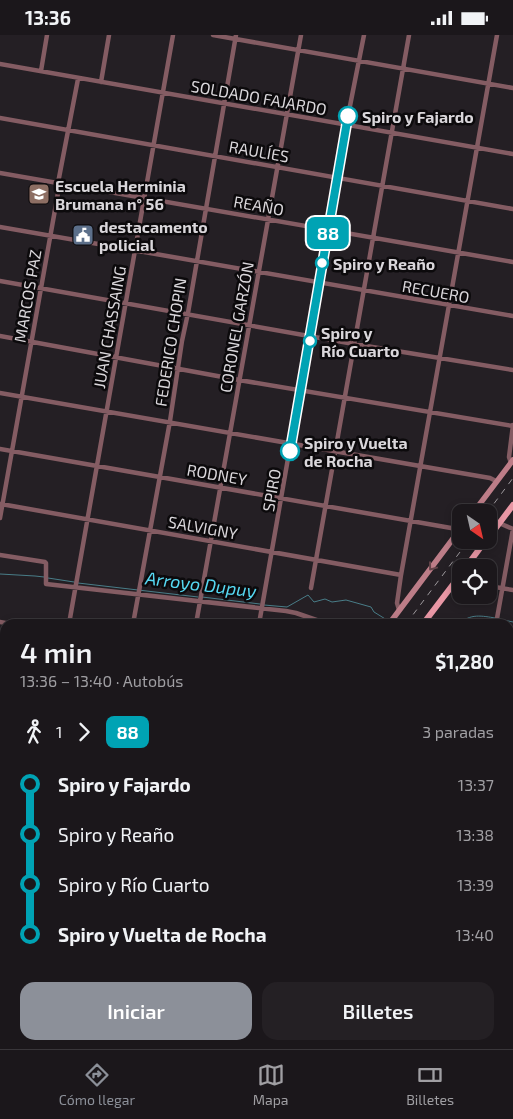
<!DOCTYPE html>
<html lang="es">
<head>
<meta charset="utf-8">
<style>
	:root { --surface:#1b171b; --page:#242024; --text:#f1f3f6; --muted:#a09fa3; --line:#39363a; --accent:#8c9099 }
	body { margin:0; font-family:"Exo 2",sans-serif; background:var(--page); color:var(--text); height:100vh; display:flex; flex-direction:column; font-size:19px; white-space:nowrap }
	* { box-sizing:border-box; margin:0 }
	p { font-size:16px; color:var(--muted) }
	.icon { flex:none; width:28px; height:28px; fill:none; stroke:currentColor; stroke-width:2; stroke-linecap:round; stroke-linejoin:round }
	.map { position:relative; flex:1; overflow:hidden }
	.side { position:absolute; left:0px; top:584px; width:514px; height:431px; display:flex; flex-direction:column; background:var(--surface); border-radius:15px 15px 0 0; box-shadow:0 2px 8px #0003,0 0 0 1px var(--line) }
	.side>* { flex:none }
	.badge { padding:0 10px; border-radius:8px; font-size:18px; line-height:32px }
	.needle { width:32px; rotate:146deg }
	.buttons { position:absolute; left:452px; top:469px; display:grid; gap:10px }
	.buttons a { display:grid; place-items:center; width:45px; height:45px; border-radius:10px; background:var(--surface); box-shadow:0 2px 8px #0003,0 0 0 1px var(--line); font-size:25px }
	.map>.badge { position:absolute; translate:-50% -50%; box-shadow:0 0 0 2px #fff }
	.legs { display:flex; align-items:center; gap:8px; height:55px; padding:0 20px; font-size:16px }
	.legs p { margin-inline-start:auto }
	.headline { display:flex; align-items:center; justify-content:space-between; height:85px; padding:0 20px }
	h1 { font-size:28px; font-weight:600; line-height:38px }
	.primary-button { display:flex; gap:10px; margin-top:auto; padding:10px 20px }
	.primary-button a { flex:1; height:58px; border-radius:15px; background:var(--accent); color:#fff; font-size:20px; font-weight:600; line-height:58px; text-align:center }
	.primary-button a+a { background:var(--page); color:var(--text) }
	ul { padding:0 20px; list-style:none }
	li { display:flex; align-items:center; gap:18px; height:50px; font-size:19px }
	li i { display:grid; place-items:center; width:8px; height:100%; margin:0 6px; background:currentColor }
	li i::after { content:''; width:12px; height:12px; margin:-6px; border:4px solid; border-radius:50%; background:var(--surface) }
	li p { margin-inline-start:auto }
	li:first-child i { background:linear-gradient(#0000 50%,currentColor 0) }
	li:last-child i { background:linear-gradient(currentColor 50%,#0000 0) }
	.status { display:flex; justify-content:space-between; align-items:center; height:35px; padding:0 25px; background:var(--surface); direction:ltr }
	.status svg { height:14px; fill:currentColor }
	.dock { display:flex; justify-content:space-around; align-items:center; height:70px; border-top:1px solid var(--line); background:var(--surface); font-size:14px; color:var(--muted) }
	.dock a { display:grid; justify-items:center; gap:2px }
	.dock .current { color:var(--accent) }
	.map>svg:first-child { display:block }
</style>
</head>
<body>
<div class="status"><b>13:36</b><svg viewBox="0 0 49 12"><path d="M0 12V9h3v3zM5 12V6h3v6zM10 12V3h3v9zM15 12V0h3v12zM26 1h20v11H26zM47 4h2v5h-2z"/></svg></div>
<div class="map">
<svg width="513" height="1014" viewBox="0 0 513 1014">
	<rect width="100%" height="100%" fill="#241f24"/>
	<path fill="#1c3c0a" d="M138 1010H176L174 1014H137Z"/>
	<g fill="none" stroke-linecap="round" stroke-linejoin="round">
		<path stroke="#497d88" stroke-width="1" d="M0 539 35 541 44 542
			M48 543 74 547
			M78 548 198 562
			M202 562 260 569
			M264 570 287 572 308 560 314 567 325 564 332 567 346 565 371 572 374 577 387 585
			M499 584 513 587
			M394 588 405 589
			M460 589C469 578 483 581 495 583"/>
		<path stroke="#845c63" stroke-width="4.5" d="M213 0 513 53
			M0 29 513 119
			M41 36 47 0
			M101 47 109 0
			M0 83 513 174
			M0 138 513 227
			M0 192 513 281
			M0 246 354 309 513 335
			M0 301 239 345 513 391
			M0 358 420 431 490 443 496 446
			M0 414 451 493 459 497
			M511 428 509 422 513 390
			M1 469 401 540
			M0 483 58 158V148L78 44
			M499 488 513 494
			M0 520 45 527 46 528V549L286 576 296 578 328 589
			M489 551 513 555
			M311 553 409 0
			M399 575 397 568 401 540 497 0
			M0 587 11 589
			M69 589 173 0
			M133 589 170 386 182 306 188 278 236 0
			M196 589 301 0
			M259 589 348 81 364 0
			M496 589 513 494
			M509 616 513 617
			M0 630 5 637
			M0 652 5 653
			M509 678 513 679
			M0 718 5 719
			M509 743 513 744
			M0 784 5 785
			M509 809 513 810
			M0 853 5 854
			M0 892 5 865
			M0 922 5 923
			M509 944 513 945
			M0 988 5 989
			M0 1001 5 998
			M124 1010 135 1013
			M72 1014 73 1010
			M234 1014V1010
			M327 1014 328 1010
			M421 1014 422 1010"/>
		<path stroke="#bd7d88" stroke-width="5.5" d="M473 478 513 425
			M389 589 461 493
			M509 777 513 775
			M509 875 513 876
			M382 1010 387 1014
			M494 1010 513 1013
			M134 1014 136 1010"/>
		<path stroke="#e997a5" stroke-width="6" d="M489 502 513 470
			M466 532 486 505
			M423 589 461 539
			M201 1014 202 1010"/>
		<path stroke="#9d999d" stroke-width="1" stroke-dasharray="6 6" stroke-linecap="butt" d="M487 478 513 443
			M406 589 469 505
			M186 1014 188 1010"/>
	</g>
	<defs><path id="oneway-chevron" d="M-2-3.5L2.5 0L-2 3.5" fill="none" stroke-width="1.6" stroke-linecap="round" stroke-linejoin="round" transform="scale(1.25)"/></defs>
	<use stroke="#64444a" href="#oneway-chevron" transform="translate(432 532) rotate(127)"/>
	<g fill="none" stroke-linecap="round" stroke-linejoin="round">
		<g stroke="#fff" stroke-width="11">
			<path id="line-1" d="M290 416 348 81"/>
		</g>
		<use href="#line-1" stroke="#00a3b4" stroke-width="8"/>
	</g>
	<defs>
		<g id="school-square" transform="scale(1.125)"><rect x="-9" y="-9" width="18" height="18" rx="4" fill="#8d6e63" stroke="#0c0a0c"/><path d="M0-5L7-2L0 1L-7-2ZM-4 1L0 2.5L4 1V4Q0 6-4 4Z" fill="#fff"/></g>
		<g id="civic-square" transform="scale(1.125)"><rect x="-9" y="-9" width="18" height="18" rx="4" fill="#5c6f8a" stroke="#0c0a0c"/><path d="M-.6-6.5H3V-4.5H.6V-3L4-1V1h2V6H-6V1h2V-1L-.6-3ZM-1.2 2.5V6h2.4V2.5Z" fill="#fff"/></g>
	</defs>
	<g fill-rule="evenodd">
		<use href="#school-square" x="39" y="159"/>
		<use href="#civic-square" x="83" y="200"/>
	</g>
	<g fill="#fff" stroke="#00a3b4" stroke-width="2.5">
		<circle cx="348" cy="81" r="9"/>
		<circle cx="322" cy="228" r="6"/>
		<circle cx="310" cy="306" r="6"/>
		<circle cx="290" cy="416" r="9"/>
	</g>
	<g text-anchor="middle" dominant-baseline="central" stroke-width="5" stroke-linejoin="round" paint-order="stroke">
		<g font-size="16" fill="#dad7db" stroke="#0c0a0c">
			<text transform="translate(259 62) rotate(10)">SOLDADO FAJARDO</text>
			<text transform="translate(259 116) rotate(10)">RAULÍES</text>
			<text transform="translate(259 170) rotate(10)">REAÑO</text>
			<text transform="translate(436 256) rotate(10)">RECUERO</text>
			<text transform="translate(27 261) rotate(-80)">MARCOS PAZ</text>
			<text transform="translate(109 292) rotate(-80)">JUAN CHASSAING</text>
			<text transform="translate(236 292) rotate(-80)">CORONEL GARZÓN</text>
			<text transform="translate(170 307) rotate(-81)">FEDERICO CHOPIN</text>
			<text transform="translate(217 439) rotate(10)">RODNEY</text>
			<text transform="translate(271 455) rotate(-80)">SPIRO</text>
			<text transform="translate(203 492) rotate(10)">SALVIGNY</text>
		</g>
		<g font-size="16" font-weight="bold" fill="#dad7db" stroke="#0c0a0c" text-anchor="start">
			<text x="362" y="81">Spiro y Fajardo</text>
			<text x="333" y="228">Spiro y Reaño</text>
			<text x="321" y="297">Spiro y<tspan x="321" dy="18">Río Cuarto</tspan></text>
			<text x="304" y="407">Spiro y Vuelta<tspan x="304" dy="18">de Rocha</tspan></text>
		</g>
		<g font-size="16" font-weight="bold" fill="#dad7db" stroke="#0c0a0c" text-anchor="start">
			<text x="55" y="150">Escuela Herminia<tspan x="55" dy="18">Brumana n° 56</tspan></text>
			<text x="99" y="191">destacamento<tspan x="99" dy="18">policial</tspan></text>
		</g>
		<g font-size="18" font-style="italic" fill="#56d8f2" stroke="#0c0a0c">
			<text transform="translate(201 549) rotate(7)">Arroyo Dupuy</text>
		</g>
	</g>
</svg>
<div class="buttons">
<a><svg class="needle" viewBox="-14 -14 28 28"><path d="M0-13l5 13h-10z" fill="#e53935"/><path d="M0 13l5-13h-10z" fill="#a09fa3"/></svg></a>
<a><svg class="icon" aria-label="locate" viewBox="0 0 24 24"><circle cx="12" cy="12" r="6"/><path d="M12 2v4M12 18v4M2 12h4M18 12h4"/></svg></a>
</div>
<b class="badge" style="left:328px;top:198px;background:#00a3b4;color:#fff">88</b>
<section class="side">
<div class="headline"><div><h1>4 min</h1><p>13:36 – 13:40 · Autobús</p></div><b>$1,280</b></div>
<div class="legs"><svg class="icon" aria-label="walk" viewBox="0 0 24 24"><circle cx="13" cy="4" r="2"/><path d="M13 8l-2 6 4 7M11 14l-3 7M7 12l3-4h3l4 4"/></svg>1<svg class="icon" aria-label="forward" viewBox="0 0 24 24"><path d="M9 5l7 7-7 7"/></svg><b class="badge" style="background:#00a3b4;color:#fff">88</b><p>3 paradas</p></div>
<ul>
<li><i style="color:#00a3b4"></i><b>Spiro y Fajardo</b><p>13:37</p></li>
<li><i style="color:#00a3b4"></i><span>Spiro y Reaño</span><p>13:38</p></li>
<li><i style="color:#00a3b4"></i><span>Spiro y Río Cuarto</span><p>13:39</p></li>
<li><i style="color:#00a3b4"></i><b>Spiro y Vuelta de Rocha</b><p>13:40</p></li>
</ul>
<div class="primary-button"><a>Iniciar</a><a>Billetes</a></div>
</section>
</div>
<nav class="dock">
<a class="current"><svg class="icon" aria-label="directions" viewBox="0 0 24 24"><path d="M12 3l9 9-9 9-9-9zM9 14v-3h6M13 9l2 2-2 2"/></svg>Cómo llegar</a>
<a><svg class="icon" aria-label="map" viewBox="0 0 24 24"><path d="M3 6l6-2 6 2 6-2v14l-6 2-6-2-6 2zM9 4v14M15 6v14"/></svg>Mapa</a>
<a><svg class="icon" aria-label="tickets" viewBox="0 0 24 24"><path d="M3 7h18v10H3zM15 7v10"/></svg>Billetes</a>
</nav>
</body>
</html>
